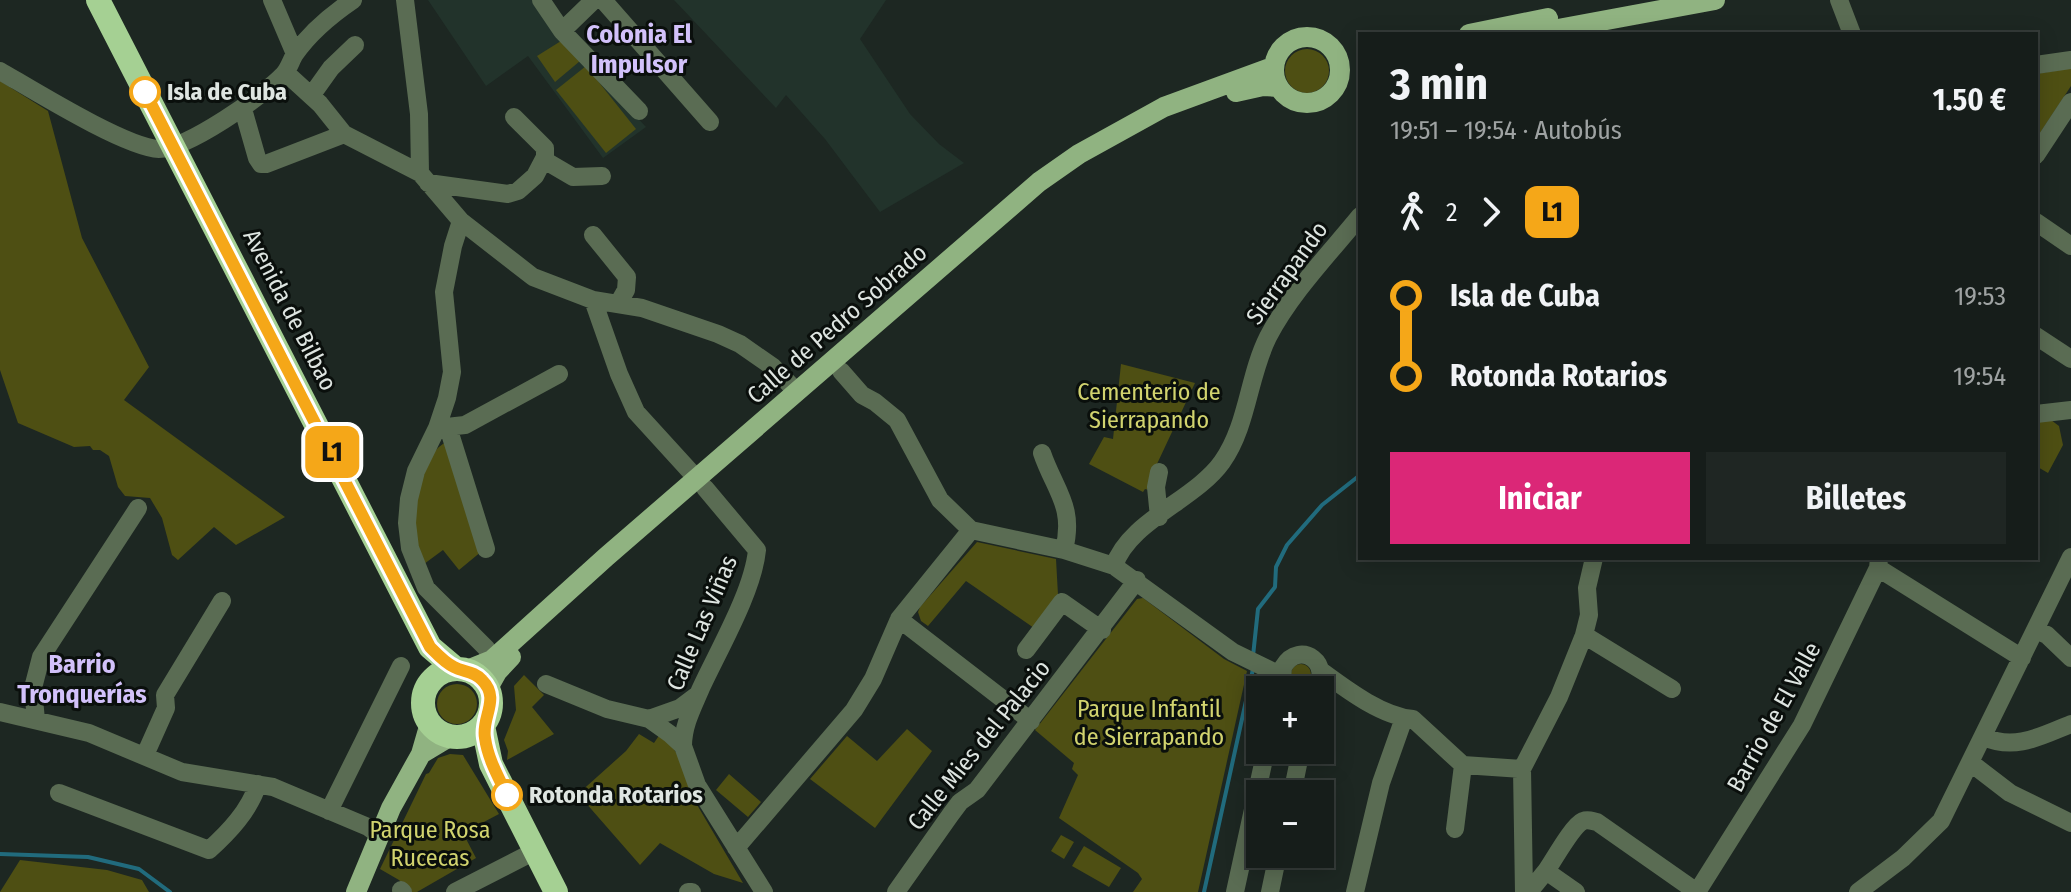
<!DOCTYPE html>
<html lang="es">
<head>
<meta charset="utf-8">
<style>
	:root { --surface:#161d1a; --page:#1f2623; --text:#f1f3f6; --muted:#9ea2a2; --line:#353b39; --accent:#db2777 }
	body { margin:0; font-family:"Fira Sans Condensed",sans-serif; background:var(--page); color:var(--text); height:100vh; display:flex; flex-direction:column; font-size:30px; white-space:nowrap }
	* { box-sizing:border-box; margin:0 }
	p { font-size:26px; color:var(--muted) }
	.icon { flex:none; width:44px; height:44px; fill:none; stroke:currentColor; stroke-width:2; stroke-linecap:round; stroke-linejoin:round }
	.map { position:relative; flex:1; overflow:hidden }
	.details { position:absolute; left:1358px; top:32px; width:680px; height:528px; display:flex; flex-direction:column; background:var(--surface); border-radius:0px; box-shadow:0 4px 20px #0003,0 0 0 2px var(--line) }
	.details>* { flex:none }
	.badge { padding:0 16px; border-radius:12px; font-size:28px; line-height:52px }
	.buttons { position:absolute; left:1246px; top:676px; display:grid; gap:16px }
	.buttons a { display:grid; place-items:center; width:88px; height:88px; border-radius:0px; background:var(--surface); box-shadow:0 4px 20px #0003,0 0 0 2px var(--line); font-size:40px }
	.map>.badge { position:absolute; translate:-50% -50%; box-shadow:0 0 0 4px #fff }
	.legs { display:flex; align-items:center; gap:12px; height:88px; padding:0 32px; font-size:26px }
	.legs p { margin-inline-start:auto }
	.overview { display:flex; align-items:center; justify-content:space-between; height:136px; padding:0 32px }
	h1 { font-size:44px; font-weight:700; line-height:60px }
	.action { display:flex; gap:16px; margin-top:auto; padding:16px 32px }
	.action a { flex:1; height:92px; border-radius:0px; background:var(--accent); color:#fff; font-size:32px; font-weight:700; line-height:92px; text-align:center }
	.action a+a { background:var(--page); color:var(--text) }
	ul { padding:0 32px; list-style:none }
	li { display:flex; align-items:center; gap:28px; height:80px; font-size:30px }
	li i { display:grid; place-items:center; width:12px; height:100%; margin:0 10px; background:currentColor }
	li i::after { content:''; width:20px; height:20px; margin:-10px; border:6px solid; border-radius:50%; background:var(--surface) }
	li p { margin-inline-start:auto }
	li:first-child i { background:linear-gradient(#0000 50%,currentColor 0) }
	li:last-child i { background:linear-gradient(currentColor 50%,#0000 0) }
	.map>svg:first-child { display:block }
</style>
</head>
<body>
<div class="map">
<svg width="2071" height="892" viewBox="0 0 2071 892">
	<rect width="100%" height="100%" fill="#1d2722"/>
	<path fill="#22332b" d="M428 0H535L554 29 646 127 603 158 528 56 486 86Z
		M674 0H886L860 39 910 114 939 144 964 163 880 212 825 139 786 95 776 108Z"/>
	<path fill="#4e4f13" d="M561 41 580 61 555 82 537 56Z
		M1285 71a22 22 0 1 1 44 0a22 22 0 1 1-44 0Z
		M586 66 636 129 606 153 556 90Z
		M2071 68V86L2036 139V74Z
		M0 81 48 111 82 238 149 367 124 400 285 517 236 545 214 527 178 560 172 555 162 518 150 498 125 496 118 487 109 456 100 450H93L90 446 74 447 18 423 0 370Z
		M1121 364 1195 383 1149 481V490L1145 489 1143 492 1089 464 1104 437 1113 439Z
		M2051 420 2059 426 2063 445 2048 473 2036 466V421Z
		M446 442 482 551 459 570 443 550 424 564C409 530 410 463 446 442Z
		M977 542 1056 559 1058 595 1034 628 966 581 928 626 921 621 918 612 920 607Z
		M1143 598 1224 659 1247 671 1198 892H1133L1142 879 1138 873 1059 818 1078 775 1072 769 1074 763 1035 730 1137 599Z
		M1291 674a10 10 0 1 1 20 0a10 10 0 1 1-20 0Z
		M524 675 544 695 532 707 554 734 507 760 508 751 504 740 516 710 514 686Z
		M437 704a20 20 0 1 1 40 0a20 20 0 1 1-40 0Z
		M907 729 932 751 875 828 810 779 847 736 877 761Z
		M662 731 679 757 696 803 743 883 714 874 660 843 640 865 578 794 626 751 639 734 654 743Z
		M450 754 463 755 499 814 463 833 476 858 417 892H410L399 880 380 869 426 774 429 773 438 758Z
		M729 774 761 802 748 817 716 790Z
		M1061 835 1074 842 1064 859 1051 851Z
		M1084 846 1121 868 1109 887 1072 866Z
		M20 860 107 870 142 880 149 892H0Z"/>
	<g fill="none" stroke-linecap="round" stroke-linejoin="round">
		<path stroke="#216b7d" stroke-width="4" d="M1253 656 1258 609 1275 587 1276 567 1287 545 1322 505 1360 475
			M0 854 88 857 139 869 170 892
			M1204 892 1253 669"/>
		<path stroke="#5a6c53" stroke-width="18" d="M272 0 295 54
			M405 0 419 114 420 173
			M541 0 562 31 639 111
			M603 0 710 122
			M1839 0 1852 34
			M562 31 594 0
			M2036 65 2071 60
			M0 71C33 90 126 148 159 149 187 149 263 96 283 75 289 69 291 60 295 54 311 31 331 15 353 0
			M286 73 320 104 344 134 420 173 461 221 533 277 593 300 642 308 718 334 740 344 773 367 797 392
			M311 96 331 68 355 45
			M243 109 257 158 261 164H266L344 134
			M2036 155 2071 102
			M544 160 573 177 602 176
			M428 183 508 194 518 191 535 176 545 157V148L514 117
			M461 221 453 246 444 292 452 372 447 398 437 428 416 471 409 499 407 523 410 548 426 588 486 648 492 660
			M2036 222 2071 246
			M593 235 627 277 626 290 618 304
			M593 300 619 374 636 412 698 480
			M2036 336 2071 359
			M841 371 862 395 875 402 897 420 940 500 971 530 1064 550 1114 566 1233 652 1282 676
			M2036 414 2071 410
			M448 427 486 549
			M437 428 465 425 559 374
			M1042 453C1055 491 1075 506 1064 550
			M1159 517 1156 487 1159 472
			M1114 566C1129 521 1195 500 1222 462 1248 425 1248 377 1268 337 1291 293 1329 254 1360 216
			M1878 568 2022 658
			M899 619 1031 721
			M2036 630 2047 635 2071 658
			M1584 635 1672 689
			M1026 650 1062 602 1102 630
			M1320 670C1346 689 1381 716 1413 719L1463 765 1522 769
			M546 684 607 709 649 719 670 734 683 746 697 785 764 892
			M1290 690 1282 680 1283 667C1300 638 1336 666 1313 690
			M0 712 89 733 182 772 273 787 368 827 379 835
			M649 719 680 708 696 696
			M36 720 33 688 41 657 138 508
			M1984 737C2015 751 2041 736 2071 724
			M683 746C683 725 693 707 701 688 719 649 753 591 757 550L705 488
			M145 755 166 708 165 695 222 601
			M1971 763 2010 793 2071 823
			M59 793 209 850C229 832 249 811 258 784
			M1292 794 1301 750
			M329 811 401 666
			M1455 829 1463 765
			M736 848 854 710 873 679 899 619 971 530
			M1546 871C1554 860 1572 826 1583 821 1588 819 1592 821 1597 822L1697 892
			M401 890 403 892
			M455 892 535 851
			M688 892H692
			M896 892 951 814 960 802 977 790 1137 580
			M1235 892 1266 750
			M1270 892 1278 854
			M1355 892 1381 783 1404 718
			M1524 892 1522 769 1559 697 1584 635 1589 615 1587 588 1594 558
			M1529 892 1546 871 1576 892
			M1697 892 1802 725 1878 568 1879 558
			M1858 892 1903 858 1941 821 2071 557"/>
		<path stroke="#90b381" stroke-width="20" d="M1469 34 1548 18
			M1531 34 1715 0
			M1274 70a33 33 0 1 1 66 0a33 33 0 1 1-66 0Z
			M1236 92 1263 86 1279 87
			M467 670 492 660 606 557 1039 182 1079 154 1164 107 1273 67
			M488 688 497 672 511 657
			M421 754 451 736
			M356 892 391 808 421 754 430 723"/>
		<path stroke="#a5d093" stroke-width="24" d="M98 0 430 647 456 669
			M423 703a34 34 0 1 1 68 0a34 34 0 1 1-68 0Z
			M483 726 491 764 556 892"/>
	</g>
	<g fill="none" stroke-linecap="round" stroke-linejoin="round">
		<g stroke="#fff" stroke-width="18">
			<path id="line-1" d="M145 92 430 647C437 654 445 663 454 667 463 672 474 671 482 680 501 699 481 717 485 738 488 759 498 776 507 795"/>
		</g>
		<use href="#line-1" stroke="#f5a718" stroke-width="12"/>
	</g>
	<g fill="#fff" stroke="#f5a718" stroke-width="4">
		<circle cx="145" cy="92" r="14"/>
		<circle cx="507" cy="795" r="14"/>
	</g>
	<g text-anchor="middle" dominant-baseline="central" stroke-width="6" stroke-linejoin="round" paint-order="stroke">
		<g font-size="24" font-weight="bold" fill="#dee5e1" stroke="#0a0f0c" text-anchor="start">
			<text x="167" y="92">Isla de Cuba</text>
			<text x="529" y="795">Rotonda Rotarios</text>
		</g>
		<g font-size="24" fill="#dee5e1" stroke="#0a0f0c">
			<text transform="translate(1287 273) rotate(-54)">Sierrapando</text>
			<text transform="translate(290 310) rotate(63)">Avenida de Bilbao</text>
			<text transform="translate(837 324) rotate(-41)">Calle de Pedro Sobrado</text>
			<text transform="translate(702 623) rotate(-67)">Calle Las Viñas</text>
			<text transform="translate(1774 717) rotate(-61)">Barrio de El Valle</text>
			<text transform="translate(979 745) rotate(-51)">Calle Mies del Palacio</text>
		</g>
		<g font-size="24" fill="#d1d36e" stroke="#0a0f0c">
			<text x="1149" y="392">Cementerio de<tspan x="1149" dy="28">Sierrapando</tspan></text>
			<text x="1149" y="709">Parque Infantil<tspan x="1149" dy="28">de Sierrapando</tspan></text>
			<text x="430" y="830">Parque Rosa<tspan x="430" dy="28">Rucecas</tspan></text>
		</g>
		<g font-size="26" font-weight="bold" fill="#d2c1fa" stroke="#0a0f0c">
			<text x="639" y="34">Colonia El<tspan x="639" dy="30">Impulsor</tspan></text>
			<text x="82" y="664">Barrio<tspan x="82" dy="30">Tronquerías</tspan></text>
		</g>
	</g>
</svg>
<div class="buttons">
<a>+</a>
<a>−</a>
</div>
<b class="badge" style="left:332px;top:452px;background:#f5a718;color:#111">L1</b>
<section class="details">
<div class="overview"><div><h1>3 min</h1><p>19:51 – 19:54 · Autobús</p></div><b>1.50 €</b></div>
<div class="legs"><svg class="icon" aria-label="walk" viewBox="0 0 24 24"><circle cx="13" cy="4" r="2"/><path d="M13 8l-2 6 4 7M11 14l-3 7M7 12l3-4h3l4 4"/></svg>2<svg class="icon" aria-label="forward" viewBox="0 0 24 24"><path d="M9 5l7 7-7 7"/></svg><b class="badge" style="background:#f5a718;color:#111">L1</b></div>
<ul>
<li><i style="color:#f5a718"></i><b>Isla de Cuba</b><p>19:53</p></li>
<li><i style="color:#f5a718"></i><b>Rotonda Rotarios</b><p>19:54</p></li>
</ul>
<div class="action"><a>Iniciar</a><a>Billetes</a></div>
</section>
</div>
</body>
</html>
